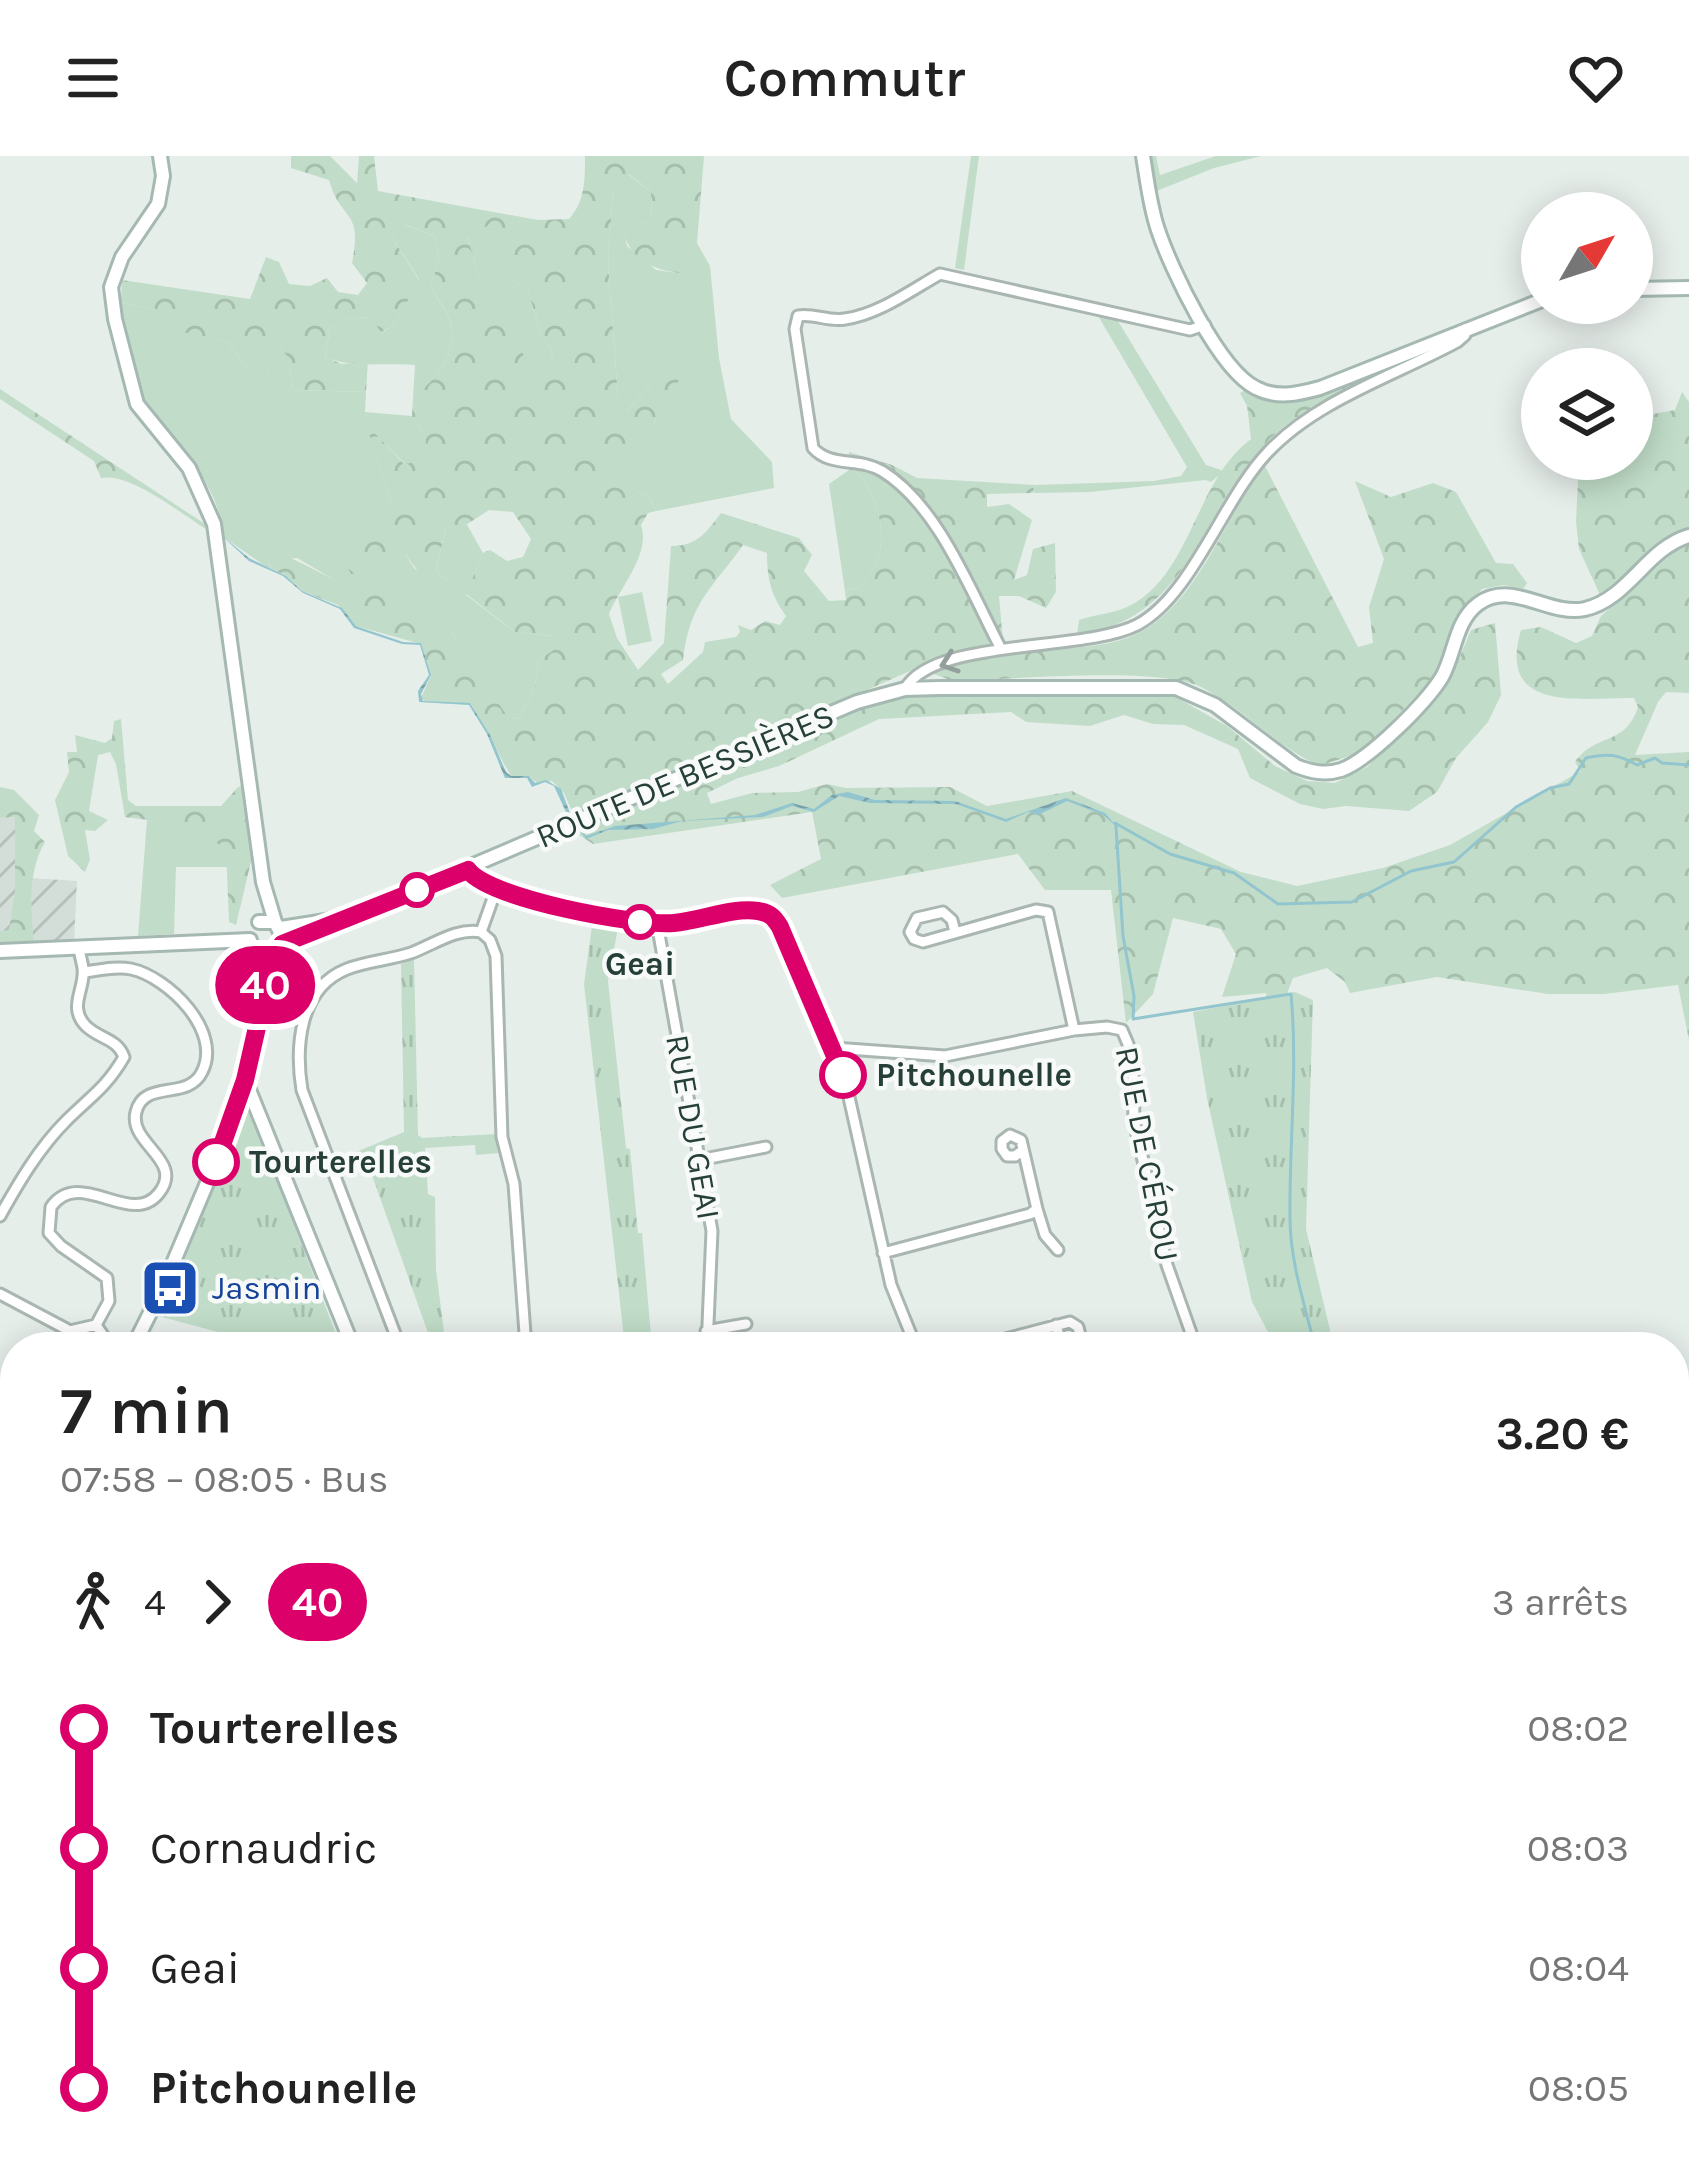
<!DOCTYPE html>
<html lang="fr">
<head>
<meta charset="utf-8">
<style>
	:root { --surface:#fff; --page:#f2f2f2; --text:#222; --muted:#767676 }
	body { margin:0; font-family:Karla,sans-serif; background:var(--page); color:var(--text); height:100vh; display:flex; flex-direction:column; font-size:45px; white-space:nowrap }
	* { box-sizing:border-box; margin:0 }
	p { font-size:39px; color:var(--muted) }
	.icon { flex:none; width:66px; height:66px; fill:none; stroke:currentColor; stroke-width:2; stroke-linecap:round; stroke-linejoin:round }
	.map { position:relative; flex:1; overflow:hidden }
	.side { position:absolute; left:0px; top:1176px; width:1689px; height:843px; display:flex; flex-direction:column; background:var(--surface); border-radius:48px 48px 0 0; box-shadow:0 6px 30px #0003 }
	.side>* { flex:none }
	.badge { padding:0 24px; border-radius:39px; font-size:42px; line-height:78px }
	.needle { width:78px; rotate:51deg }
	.tools { position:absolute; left:1521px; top:36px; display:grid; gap:24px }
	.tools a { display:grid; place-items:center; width:132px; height:132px; border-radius:50%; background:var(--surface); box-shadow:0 6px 30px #0003; font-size:60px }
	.map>.badge { position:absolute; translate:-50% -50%; box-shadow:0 0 0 6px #fff }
	.legs { display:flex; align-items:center; gap:18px; height:132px; padding:0 60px; font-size:39px }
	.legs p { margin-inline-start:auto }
	.headline { display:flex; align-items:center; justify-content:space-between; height:204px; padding:0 60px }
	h1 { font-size:66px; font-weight:600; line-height:90px }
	ul { padding:0 60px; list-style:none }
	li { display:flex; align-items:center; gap:42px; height:120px; font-size:45px }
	li i { display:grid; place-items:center; width:18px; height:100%; margin:0 15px; background:currentColor }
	li i::after { content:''; width:30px; height:30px; margin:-15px; border:9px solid; border-radius:50%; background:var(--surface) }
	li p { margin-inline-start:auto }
	li:first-child i { background:linear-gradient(#0000 50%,currentColor 0) }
	li:last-child i { background:linear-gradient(currentColor 50%,#0000 0) }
	header { display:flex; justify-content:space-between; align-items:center; height:156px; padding:0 60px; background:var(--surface); font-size:54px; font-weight:600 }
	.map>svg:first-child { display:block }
</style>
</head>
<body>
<header><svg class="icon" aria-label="menu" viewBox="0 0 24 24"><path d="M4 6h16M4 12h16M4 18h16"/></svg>Commutr<svg class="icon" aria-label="heart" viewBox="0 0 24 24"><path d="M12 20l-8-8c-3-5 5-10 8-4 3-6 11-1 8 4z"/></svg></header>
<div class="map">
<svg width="1689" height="2018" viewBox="0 0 1689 2018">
	<defs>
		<pattern id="industrial-furrows" width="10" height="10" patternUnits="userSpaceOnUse" patternTransform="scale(3)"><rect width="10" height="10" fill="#d4ded9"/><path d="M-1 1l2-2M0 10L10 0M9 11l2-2" fill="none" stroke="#b6c0bb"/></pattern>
		<pattern id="forest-crowns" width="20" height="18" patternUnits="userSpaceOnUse" patternTransform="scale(3)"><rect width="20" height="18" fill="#c1ddc9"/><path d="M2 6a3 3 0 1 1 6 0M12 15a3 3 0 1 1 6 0" fill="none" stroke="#a6bfad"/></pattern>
		<pattern id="park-tufts" width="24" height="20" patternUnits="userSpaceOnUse" patternTransform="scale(3)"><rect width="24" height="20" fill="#c1ddc9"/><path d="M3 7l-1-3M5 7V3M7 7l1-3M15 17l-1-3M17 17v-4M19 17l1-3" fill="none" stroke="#a6bfad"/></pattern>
		<pattern id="water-waves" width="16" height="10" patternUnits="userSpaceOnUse" patternTransform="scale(3)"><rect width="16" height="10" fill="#93c5ce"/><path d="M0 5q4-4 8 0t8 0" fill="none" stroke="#78a1a8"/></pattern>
	</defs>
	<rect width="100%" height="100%" fill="#e6eeea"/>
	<path fill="url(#industrial-furrows)" d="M15 661 16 721 77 725 74 787 0 790V662Z"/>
	<path fill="#c1ddc9" d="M971 0H979L964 114 955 112Z
		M1148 0H1156L1160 19 1216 0H1261L1214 12 1154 36Z
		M628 18 651 36 652 65 624 74 627 90 656 114 678 117 683 94 697 87 710 110 719 202 731 263 772 306 774 332 656 355 650 342 637 335 621 314 657 283 654 267 664 246 655 223 626 256 618 241 608 108 613 32Z
		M405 69 435 80 439 103 431 130C436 142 446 154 450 165 459 196 436 224 413 241L415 209C384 206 353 213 325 201L330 172 346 163 370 161 382 176 394 170 419 123 391 80Z
		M489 69 508 74 512 123 528 135 541 177 553 199 542 218 522 210 481 127 468 81Z
		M121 147 158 154 174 173 227 186 244 208 266 225 269 210 279 191 289 201 292 234 366 236 365 256 412 260 425 279 429 304 405 308 367 270 391 347 382 364 415 413 448 425 436 414 446 371 455 375 466 367 483 397 466 439 515 476 552 480 562 489 539 504 534 534 519 563 506 560 451 476 333 423 297 402 268 404 272 413 265 410 222 380C220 325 183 305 156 266 138 241 120 178 121 147Z
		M1097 158 1116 162 1206 309 1224 315 1211 326 1206 324 1090 336 1034 337 1035 329 1154 325 1181 320 1187 311Z
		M852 312C876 332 888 375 877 405 874 414 865 423 860 431L845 435 829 328Z
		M642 436 652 485 628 490 618 441Z
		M147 664C175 665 204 676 227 694L228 711H176L174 778 138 780Z"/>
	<path fill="url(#forest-crowns)" fill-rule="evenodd" d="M291 0H330L357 27 359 0H374L378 35 538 64 569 63C585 46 585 23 585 0H704L697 87 683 95 679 117C652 114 629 102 623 74L652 65 651 36 629 18 613 33 608 108 618 241 627 255 655 223 673 210 681 221 654 266 658 283 622 314 637 335 650 342 656 355 648 357 641 369C651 398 620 431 609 458L617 482 638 514 664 487 671 390C697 390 706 377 721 357L799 382 812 399 804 415 829 445 846 444 845 435 860 431C865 423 874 414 877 405 888 375 876 332 852 312L854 308C928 330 954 414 988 477L989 488 933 505 575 662 564 637 552 625 537 627 529 620H511L471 548 426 546 421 542 431 519 421 488 356 470 338 449 302 435 286 420 272 413 268 404 271 392 333 423 428 456 451 476 507 560 519 563 534 534 539 504 561 489 552 480 515 476 466 438 483 397 490 394 507 405 523 401 531 383 513 356 489 354 455 376 446 371 436 414 450 427 428 428 405 398C389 413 372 417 351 418L337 392 347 372 381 364 391 347 366 268 404 308 428 304 425 279 412 260 413 241C436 224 459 196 450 165 446 153 436 142 431 130L439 103 435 80 406 69 391 80 419 124 394 170 381 176 370 161 347 163 330 172 325 201 342 208 368 205 366 236 292 234 289 202 280 192 269 210 266 227 244 208 227 186 174 174 159 163 157 154 121 147 122 124 250 143 266 101 279 106 289 128 310 130 327 122 338 136 358 139 367 127 352 107C363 51 341 67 329 24L291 12ZM489 69 508 75 497 92 512 123 528 135 541 177 553 199 542 217 522 209C528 175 513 142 481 126L468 82ZM743 389 767 397C767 423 771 439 786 460L780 469 765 465 751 474 738 469 740 476 736 481 705 486 703 496 668 528 661 518 683 504C690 445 712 433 743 389Z
		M1365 219 1369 225C1338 241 1298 256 1272 281 1198 353 1194 462 1077 479L1079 464C1096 458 1118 457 1133 448 1192 414 1196 324 1251 283L1247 250 1240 237 1247 233C1290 253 1325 237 1365 219Z
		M0 233 205 368 206 373C180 357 130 316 101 322L94 305 0 243Z
		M1682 236 1689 246V375L1663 384 1600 439 1579 393 1576 366 1579 303H1632V262L1675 254Z
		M849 296 892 309 917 322 1035 329 1033 337 987 338V351L1009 348 1032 364 1014 424 1027 419 1033 393 1055 387 1056 436 1046 452 1019 440H999L1003 485 921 340 883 312 849 301Z
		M1265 310 1358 491 1373 487 1369 451 1384 403 1355 325 1391 341 1433 327 1456 336 1496 407 1513 408 1527 427 1523 433 1504 429 1482 433 1455 466 1433 523 1374 583 1353 599 1319 610C1276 590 1245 554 1203 532 1160 509 1009 524 953 525L934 518C957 507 979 500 1004 496 1058 489 1119 500 1162 461 1208 421 1227 357 1265 310Z
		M1689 389V537L1666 536 1658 546 1635 599 1689 596V884L1678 829 1604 838H1548L1437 821 1350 837 1345 826 1327 812 1293 822 1288 835 1289 858 1270 870 1266 837 1222 841 1236 798 1221 773 1173 762 1153 838 1126 867 1111 734H1045L1018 698 782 742 770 729 821 703 812 656 593 688 573 675 871 546 893 541 1172 539 1227 570 1275 610 1307 625 1335 627 1367 611 1434 547 1451 522 1471 474 1495 467 1501 539 1488 566 1456 602 1437 636 1409 655 1346 650 1323 653 1300 648 1250 622 1238 593 1184 569 1153 568 1124 559 1090 570 1026 566 1011 556 879 563 779 610 738 622 707 637 711 648 752 637 798 636 827 628 846 632 950 631 987 650 1072 635 1241 716 1297 730 1383 712 1450 689 1581 615 1575 606C1596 576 1625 591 1638 551L1634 542C1583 541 1496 559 1521 474L1541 471 1576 487 1592 480 1601 460 1680 391Z
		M121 563 128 644 136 650H221L238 631 244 630 253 697 236 769 229 766 226 694C196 669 162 666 125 661L116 608 110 596 98 599 89 655 108 664 95 675 85 674 90 704 85 716 68 700 55 644 69 616 67 596H77L75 579 105 587 112 582 114 565Z
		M0 631 14 634 39 659 34 675 45 686C27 717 31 753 34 788L0 790V775L9 774 15 734V661L0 662Z"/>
	<path fill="url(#park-tufts)" d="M592 770 618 772 608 825 626 992 630 993 638 1077H642L652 1191H625L584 828Z
		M414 803 418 979 422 982 496 978 499 997 476 999 475 989 425 992 428 1038 435 1041 436 1114 446 1191H433L368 1008 359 1003 339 1011 337 1004 404 976 401 808Z
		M1295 836 1313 844 1306 1073 1334 1191H1276L1252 1146 1207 942 1193 856Z
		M247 946 341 1191H252L228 1184 225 1191H214L218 1176 158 1160Z
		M15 1410V1587L0 1586V1434Z"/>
	<path fill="url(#water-waves)" d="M220 378 249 402 286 420 302 435 342 452 356 470 403 486 421 487 431 519 421 538 423 545 470 547 490 579 506 616 511 620H529L535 627 546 624 561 633 570 657 586 680 615 670 755 659 792 647 814 653 832 639 848 636 875 644 955 645 1006 663 1066 642 1105 657 1117 671 1103 659 1067 645 1038 659 1028 656 1006 666 956 648 870 647 839 640 814 656 792 650 763 661 682 665 653 673 608 674 586 683 566 656 554 630 545 626 532 631 527 622H505L487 578 469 549 419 546 418 535 429 519 420 489 402 488 354 472 340 453 303 437 283 420 249 405Z"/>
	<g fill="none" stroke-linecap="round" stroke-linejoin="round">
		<path stroke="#93c5ce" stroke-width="3" d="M1115 667 1170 698 1234 717 1278 748 1352 746 1411 715 1454 706 1516 651 1550 632 1569 628 1586 602C1607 597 1618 598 1637 609L1655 602 1662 607 1689 609
			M1116 670 1123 780 1134 840 1133 863 1291 838C1298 913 1289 987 1290 1062 1290 1105 1305 1150 1315 1191"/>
		<g stroke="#a9b6b1" stroke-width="15">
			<path id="street" d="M1001 493C971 436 938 349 882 315 859 301 831 312 813 292L795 173 798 160C814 157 828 166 845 163 879 158 910 135 940 118L1190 174 1205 169
				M905 533C933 482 1084 496 1137 469 1192 440 1223 343 1268 296 1317 244 1396 219 1457 186L1465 179V173
				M468 714C490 743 635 771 675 767 706 764 747 744 776 763L842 910 891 1129 916 1191
				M657 767 712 1075 707 1191
				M481 776 490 784 496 800 502 981 514 1028 526 1191
				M955 776 952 764 943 756 917 762 910 776 914 783 923 786 1036 754 1048 756 1074 874
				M85 816C99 814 116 810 131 813 168 821 223 875 202 916 188 945 144 923 136 956 128 988 185 1004 159 1037 131 1073 80 1010 51 1051L49 1077 61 1090 107 1122 109 1145 96 1169
				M834 892 945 900 1074 874 1107 871 1122 874 1128 888 1133 920 1134 965 1167 1109 1196 1191
				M1022 995 1015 1000H1007L1002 993V985L1010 979 1021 984 1037 1053
				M699 1004 766 991
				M0 1060C19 1026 39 992 66 965 90 941 106 932 124 901 117 882 99 883 86 870 67 851 86 832 83 812 82 806 80 799 79 793
				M883 1097 1030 1058 1037 1053 1045 1079 1058 1094
				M0 1138 70 1175 96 1169 111 1191
				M1056 1169 1062 1191
				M706 1175 746 1168
				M397 1183 302 934C295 891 299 832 347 813 368 805 390 804 411 797 433 789 457 771 481 776L497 731
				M377 1191 397 1183 418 1191
				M975 1191 1070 1166 1078 1171 1083 1191
				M0 1333 15 1340
				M1674 1786 1689 1807
				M0 1809 15 1811
				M0 1820 15 1822
				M155 2004 194 2012
				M805 2004 806 2018
				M931 2004 953 2014
				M1049 2004 1071 2018
				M1450 2004 1474 2018
				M120 2018 122 2004
				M879 2018 891 2004
				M1126 2018 1128 2004
				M1235 2018 1250 2007 1271 2018"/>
		</g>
		<g stroke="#a5b9b2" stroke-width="18">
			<path id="secondary" d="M160 0 163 20 158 48 122 101 111 131 115 163 137 248 189 312 214 368 263 726 275 766
				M1143 0C1147 24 1150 51 1158 74 1171 113 1219 214 1256 232 1277 243 1298 238 1320 232L1542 144
				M1632 133 1689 132
				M281 772 332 764 384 747 857 546 905 533 939 532H1176L1215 549 1296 610C1311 616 1325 619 1341 614 1369 604 1426 547 1442 521 1455 498 1455 465 1478 448 1512 423 1549 461 1585 453 1628 443 1647 392 1689 380
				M282 788 325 769
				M0 795 250 784
				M260 797V823
				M245 924 353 1191
				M133 1191 163 1131 229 975 245 924 269 815 283 782 275 766H259
				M325 2004 362 2008 388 2018
				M547 2004 548 2018
				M555 2004 565 2018
				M382 2010 410 2018
				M66 2018 68 2004"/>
		</g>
		<use href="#street" stroke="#fff" stroke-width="9"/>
		<use href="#secondary" stroke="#fff" stroke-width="12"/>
	</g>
	<defs><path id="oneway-chevron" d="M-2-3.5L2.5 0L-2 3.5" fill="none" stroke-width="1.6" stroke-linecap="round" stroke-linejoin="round" transform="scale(3)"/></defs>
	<use stroke="#929f9c" href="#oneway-chevron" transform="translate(949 507) rotate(161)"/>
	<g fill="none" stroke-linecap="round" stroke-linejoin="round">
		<g stroke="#fff" stroke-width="27">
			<path id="line-1" d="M216 1006 245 924 273 801 282 788 468 714C490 743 635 770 674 767 701 765 731 751 758 755 770 757 774 761 780 771L843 919"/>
		</g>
		<use href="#line-1" stroke="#dc006b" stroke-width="18"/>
	</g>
	<defs>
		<g id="bus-square" transform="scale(3)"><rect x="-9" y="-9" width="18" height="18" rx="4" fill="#1a4fb4" stroke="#f7faf8"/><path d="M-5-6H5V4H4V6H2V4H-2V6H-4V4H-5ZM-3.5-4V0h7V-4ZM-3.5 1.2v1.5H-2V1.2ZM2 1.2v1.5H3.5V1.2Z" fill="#fff"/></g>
	</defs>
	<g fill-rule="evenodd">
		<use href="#bus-square" x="170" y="1132"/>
	</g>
	<g fill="#fff" stroke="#dc006b" stroke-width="6">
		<circle cx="417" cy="734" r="15"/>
		<circle cx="640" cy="766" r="15"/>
		<circle cx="843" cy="919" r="21"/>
		<circle cx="216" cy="1006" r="21"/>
	</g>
	<g text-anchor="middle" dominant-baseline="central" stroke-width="9" stroke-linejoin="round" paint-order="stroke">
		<g font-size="33" fill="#263f38" stroke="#f7faf8">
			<text transform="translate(685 620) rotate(-23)">ROUTE DE BESSIÈRES</text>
			<text transform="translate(693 971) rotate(80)">RUE DU GEAI</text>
			<text transform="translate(1147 998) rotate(79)">RUE DE CÉROU</text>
		</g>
		<g font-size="33" font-weight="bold" fill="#263f38" stroke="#f7faf8" text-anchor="start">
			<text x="640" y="808" text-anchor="middle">Geai</text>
			<text x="876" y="919">Pitchounelle</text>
			<text x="249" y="1006">Tourterelles</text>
		</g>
		<g font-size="33" fill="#164399" stroke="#f7faf8" text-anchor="start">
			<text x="212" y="1132">Jasmin</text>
		</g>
	</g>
</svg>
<div class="tools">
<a><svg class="needle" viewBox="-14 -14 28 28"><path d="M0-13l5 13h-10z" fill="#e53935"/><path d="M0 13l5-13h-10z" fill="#767676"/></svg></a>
<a><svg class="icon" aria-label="layers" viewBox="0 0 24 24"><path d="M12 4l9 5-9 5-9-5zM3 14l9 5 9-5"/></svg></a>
</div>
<b class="badge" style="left:265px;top:829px;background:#dc006b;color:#fff">40</b>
<section class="side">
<div class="headline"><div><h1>7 min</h1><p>07:58 – 08:05 · Bus</p></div><b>3.20 €</b></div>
<div class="legs"><svg class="icon" aria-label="walk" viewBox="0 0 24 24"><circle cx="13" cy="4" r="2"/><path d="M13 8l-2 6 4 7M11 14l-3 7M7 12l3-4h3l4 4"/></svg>4<svg class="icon" aria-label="forward" viewBox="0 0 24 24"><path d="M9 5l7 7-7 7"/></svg><b class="badge" style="background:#dc006b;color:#fff">40</b><p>3 arrêts</p></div>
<ul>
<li><i style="color:#dc006b"></i><b>Tourterelles</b><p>08:02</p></li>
<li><i style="color:#dc006b"></i><span>Cornaudric</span><p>08:03</p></li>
<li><i style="color:#dc006b"></i><span>Geai</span><p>08:04</p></li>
<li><i style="color:#dc006b"></i><b>Pitchounelle</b><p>08:05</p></li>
</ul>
</section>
</div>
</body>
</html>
